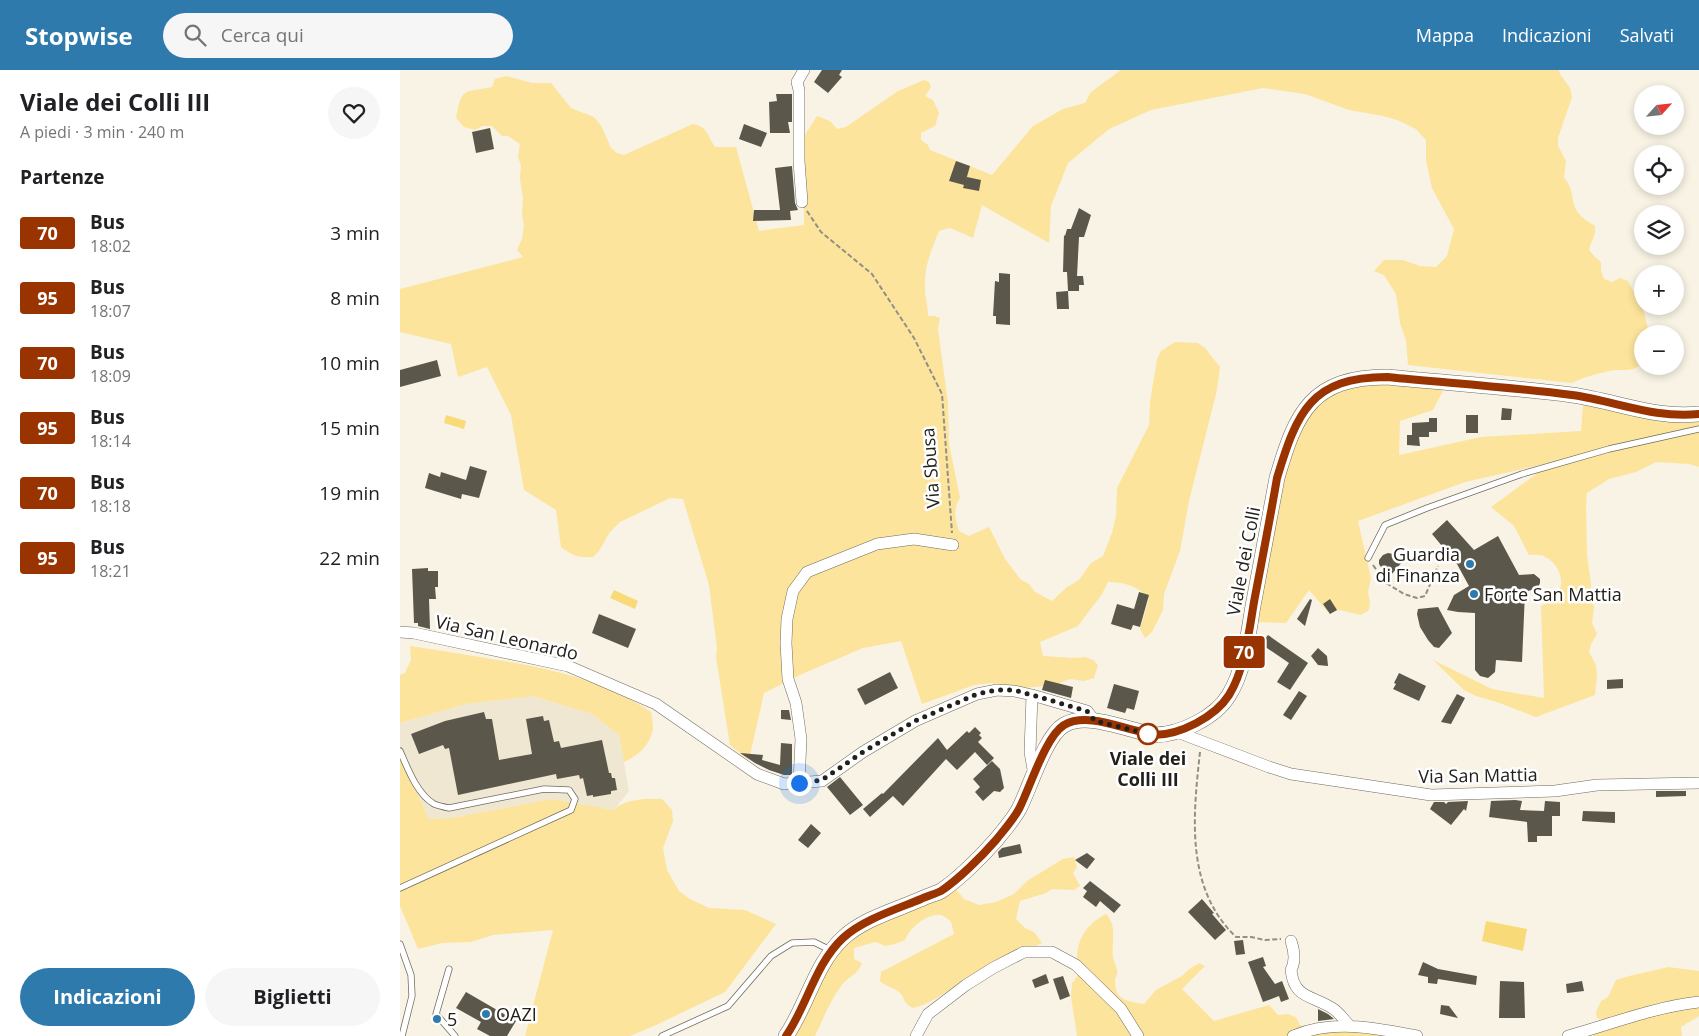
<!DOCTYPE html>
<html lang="it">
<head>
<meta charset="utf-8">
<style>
	:root { --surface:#fff; --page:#f6f6f6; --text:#202124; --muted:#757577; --accent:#2e7aad }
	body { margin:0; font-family:"Open Sans",sans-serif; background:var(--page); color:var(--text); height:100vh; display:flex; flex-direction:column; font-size:19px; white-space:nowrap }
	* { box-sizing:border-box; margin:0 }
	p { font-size:16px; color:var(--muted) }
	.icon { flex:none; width:28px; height:28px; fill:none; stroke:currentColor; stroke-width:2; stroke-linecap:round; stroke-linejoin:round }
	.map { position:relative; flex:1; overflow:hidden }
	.sheet { display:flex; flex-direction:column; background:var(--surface); width:400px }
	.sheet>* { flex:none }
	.badge { padding:0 10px; border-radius:4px; font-size:18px; line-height:32px }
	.needle { width:32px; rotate:63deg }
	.tools { position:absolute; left:1234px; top:15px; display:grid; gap:10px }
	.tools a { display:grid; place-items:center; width:50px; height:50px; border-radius:50%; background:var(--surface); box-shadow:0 2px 8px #0003; font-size:25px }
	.you { position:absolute; width:25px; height:25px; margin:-12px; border:4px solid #fff; border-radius:50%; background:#1a73e8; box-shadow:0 0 0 8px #1a73e833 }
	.map>.badge { position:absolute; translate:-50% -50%; box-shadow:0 0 0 2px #fff }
	h2 { padding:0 20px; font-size:19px; line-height:45px }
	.round { display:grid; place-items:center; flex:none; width:52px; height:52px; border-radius:26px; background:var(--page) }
	.headline { display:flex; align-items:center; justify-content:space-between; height:85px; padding:0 20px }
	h1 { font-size:24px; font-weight:700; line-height:38px }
	.button { display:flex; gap:10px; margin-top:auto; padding:10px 20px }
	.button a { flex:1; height:58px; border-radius:30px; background:var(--accent); color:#fff; font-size:20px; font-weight:700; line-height:58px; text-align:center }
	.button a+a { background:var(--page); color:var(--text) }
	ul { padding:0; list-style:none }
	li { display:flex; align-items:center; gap:15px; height:65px; padding:0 20px }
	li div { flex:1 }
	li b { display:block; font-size:19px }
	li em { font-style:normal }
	li .badge { min-width:55px; font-weight:700; text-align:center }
	header { display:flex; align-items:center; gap:30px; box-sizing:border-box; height:70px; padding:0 25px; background:var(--accent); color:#fff }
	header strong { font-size:24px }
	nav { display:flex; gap:28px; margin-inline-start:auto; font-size:18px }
	.search { width:350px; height:45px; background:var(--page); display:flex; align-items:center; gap:12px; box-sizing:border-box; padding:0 18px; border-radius:28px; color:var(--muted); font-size:19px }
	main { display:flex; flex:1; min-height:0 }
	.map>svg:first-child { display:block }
</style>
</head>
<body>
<header>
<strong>Stopwise</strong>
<div class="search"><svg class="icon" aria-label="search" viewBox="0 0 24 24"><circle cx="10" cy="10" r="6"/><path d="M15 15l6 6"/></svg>Cerca qui</div>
<nav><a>Mappa</a><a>Indicazioni</a><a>Salvati</a></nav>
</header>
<main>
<section class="sheet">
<div class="headline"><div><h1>Viale dei Colli III</h1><p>A piedi · 3 min · 240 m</p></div><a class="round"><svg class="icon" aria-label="heart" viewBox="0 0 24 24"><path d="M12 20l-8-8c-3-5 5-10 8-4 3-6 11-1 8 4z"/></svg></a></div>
<h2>Partenze</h2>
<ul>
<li><span class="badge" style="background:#930;color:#fff">70</span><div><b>Bus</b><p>18:02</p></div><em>3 min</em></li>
<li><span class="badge" style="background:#930;color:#fff">95</span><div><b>Bus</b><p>18:07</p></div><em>8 min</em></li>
<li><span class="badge" style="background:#930;color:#fff">70</span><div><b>Bus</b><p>18:09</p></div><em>10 min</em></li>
<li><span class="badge" style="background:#930;color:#fff">95</span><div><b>Bus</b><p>18:14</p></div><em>15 min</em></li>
<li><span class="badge" style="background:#930;color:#fff">70</span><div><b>Bus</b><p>18:18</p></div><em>19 min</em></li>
<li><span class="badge" style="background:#930;color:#fff">95</span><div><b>Bus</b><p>18:21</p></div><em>22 min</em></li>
</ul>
<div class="button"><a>Indicazioni</a><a>Biglietti</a></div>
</section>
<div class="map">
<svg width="1299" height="966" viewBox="0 0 1299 966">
	<rect width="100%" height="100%" fill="#f8f3e4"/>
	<path fill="#efe7d1" d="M133 626 192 644 219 665 229 721 214 740 151 729 51 748 29 749 0 684V653L66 634Z"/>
	<path fill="#fce49c" d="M721 0H1159L1160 4 1170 18 1172 27 1158 68V76L1166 91 1164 108C1175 120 1170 129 1177 141 1181 148 1189 152 1195 156 1196 166 1191 171 1189 180L1195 187 1201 192V200L1204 209 1212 212 1220 208 1228 211 1244 242 1249 264H1242V293C1231 304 1223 298 1209 301 1197 304 1183 307 1172 313L1008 295 1006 271 1000 253 996 224 984 205 974 201 984 190H1003L1020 196 1036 197 1047 186 1054 159 1032 118 1026 90V70L1016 59 997 50 983 46 949 40 905 24 863 18 751 40 709 59 668 93 651 136 649 173 582 135 573 168 550 158 539 161C531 181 524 196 525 219 525 228 528 235 528 246H534L540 248 538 259 548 333 549 374 560 428C553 439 555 448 559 461L569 466 589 457 605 489 621 510 629 514 635 522 652 531 667 517 679 510 691 493 703 486 712 463 716 446 717 418 749 355 750 332 757 289 761 281 775 272 798 273 805 278 820 297 817 320 789 431 780 481 764 524 763 540 752 562 745 568 740 559 749 529C738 516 725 512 708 512L702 524 678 556 640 572 643 586 674 588 685 587 693 590 698 595 694 608 684 611 670 609 655 615 623 618 592 613 574 615 522 634 501 571 463 578 402 604 364 623 349 690 330 675 316 587 317 578 309 515 283 429 270 428 220 452 210 462 199 481 193 487C178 488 173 486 161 477L156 440 124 420 111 345 87 297 58 307 51 274 0 262V219L123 187 117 180 122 169 124 155 122 145 123 128 120 109 121 96 118 87 120 74 108 66H102L92 56H82L75 60 64 57 56 48C62 17 62 23 92 17L95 9 106 6 132 13H151L171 38 194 47 202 57 211 78 217 83 224 85 293 54C307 56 308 66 315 77H336L359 161 404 155 403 68 417 46 430 51 437 59 446 57 498 21 524 10 529 12 531 17 525 26 533 30 539 43 535 56 521 63V70L528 75 530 80 592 105 633 56 663 39 685 33 691 22Z
		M992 314 1044 319 1033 340 1000 351 999 385 1081 367 1181 361 1183 335 1282 353 1299 352V397L1289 394 1256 392 1236 402 1209 409 1187 423 1186 435 1187 485 1191 514V527L1194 537 1192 553 1197 564 1191 574 1189 582 1196 595 1197 607 1195 625 1136 647 1097 632 1076 626 1064 620 1033 590 1092 619 1144 628 1141 536C1145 534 1149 532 1152 530 1168 518 1161 494 1145 487 1141 484 1135 485 1129 485L1114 456 1091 437 1153 392 1065 412 958 451 971 508 968 522 970 532 969 540 961 545 940 540 928 542 909 520 886 553 855 552 885 392 893 369 925 326 957 315Z
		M10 576C39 580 68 585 97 590 149 598 206 611 251 642 252 647 253 654 253 659 250 675 238 686 224 692L219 665 192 644 133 626 66 634 0 653V605L5 603 11 590Z
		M0 684 29 749 51 748 151 729 214 740C223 729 249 728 262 729L272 740 273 751 263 778 267 800 279 821 290 829 309 838 345 840 376 854 325 922 254 956 230 966H125L153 860 93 865 71 872 42 873 18 879 0 836Z
		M674 787 677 797 673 803 680 816 674 820 652 819 646 823 620 831 616 849 625 858 634 862 642 873C614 886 586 900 558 915 543 923 531 934 513 938 502 932 506 929 499 922 494 918 485 916 480 911L481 902 554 864 551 852C547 848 542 844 536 845 524 846 509 859 505 870L495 874 485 876 476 872 454 878V889L462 893C458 905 448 906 441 916 430 931 423 949 415 966H392L433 886 452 866 554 817 564 829 579 835 596 832 614 824 627 811 663 789Z
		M706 844C718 856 711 873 713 888 714 893 718 898 717 903 717 905 715 908 715 910 714 931 728 931 744 934L756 920 782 906 788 900 799 893 805 896 782 919 814 951 869 935 878 945 888 944 896 947 900 955 909 960 945 953 989 966H677L671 927 672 913 679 904C673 878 681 857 706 844Z
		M1268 897 1299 901V933H1296L1299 938V946L1281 957 1282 966H1193L1205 950 1197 948 1196 942 1201 931 1208 927 1216 910C1233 904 1250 902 1268 897Z"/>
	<path fill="#f9da79" d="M46 345 66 351 64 359 44 353Z
		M214 520 238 531 235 539 210 528Z
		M1086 851 1127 859 1123 881 1082 871Z"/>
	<path fill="#5b574a" d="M422 0H442L439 5 442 7 428 23 414 12Z
		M376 24H392V52H388L390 63H370L369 32 377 31Z
		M344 54 367 63 361 77 339 69Z
		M90 58 94 79 76 83 72 62Z
		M556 91 570 96 566 110 567 107 581 110 579 121 563 118 564 115 549 111Z
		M392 96 395 133 398 140 390 141 391 150 353 151 354 140H380L375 98Z
		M679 138 691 145 684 167H679L677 206H683L684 215H679V221H668L667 202H663L664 165 665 166 667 159H671Z
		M599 203 610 204V255L596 254V246H593L595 211 599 212Z
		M668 221 669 239H657L656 222Z
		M37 290 41 306 0 317V300Z
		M1102 338 1112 339 1111 350H1101Z
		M1066 345H1078V363H1066Z
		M1029 348H1037V362H1029V367H1019L1020 376 1007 375V365H1012V353L1029 352Z
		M70 396 87 401 79 428 62 424 61 429 25 418 29 403 40 407 41 402 66 410Z
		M1047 450 1074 480 1098 466 1119 505 1134 504 1140 509V513L1138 518 1125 522 1122 592 1096 590 1095 602 1088 608 1080 606 1075 600V543L1058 542 1047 540 1054 525 1069 516 1057 494 1032 464Z
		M988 483 993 484 1003 491 991 505 984 502 979 494V490L983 485Z
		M28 498V501H38V517H35L36 529H29L30 559 18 556V553H14L12 499Z
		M739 522 749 525 740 557 733 555 731 560 711 554 717 534 734 539Z
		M910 529 912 530 905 556 897 549Z
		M930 529 937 540 930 544 923 534Z
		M1038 537 1052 563 1039 578 1034 577 1028 570 1020 557 1017 544 1018 539Z
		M199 544 236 559 228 578 192 563Z
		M868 565 908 593 890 620 877 612 889 593 861 574Z
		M918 578 927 586 928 596 918 595 911 586Z
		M490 602 498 618 465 635 457 619Z
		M999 603 1026 616 1019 631 993 619 996 614 994 613Z
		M1223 609V618L1207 619V610Z
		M645 610 673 617 671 628 642 620Z
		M714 614 739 621 734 640 727 638 725 643 707 638Z
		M899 621 907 626 891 650 883 645Z
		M1057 624 1065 628 1051 654 1041 652Z
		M381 640H389L391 650 381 649Z
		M84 642 86 649H92L99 690 132 684 126 649 143 646 144 651 149 650 154 672 159 671 161 678 202 670 209 703H211L212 708H215L217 720 211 721V724L193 727V725L187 726 183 708 180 709 179 705 157 709 156 704 58 725 49 678 45 679 43 675 19 684 11 664 45 651Z
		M575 657 581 663 579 665 582 668 578 672 594 688 587 695 575 682 557 700 546 689 503 736 493 726 470 747 463 739 482 723 483 724 538 668 547 680 567 661 569 663Z
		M381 673 392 674V705H384L369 700 355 693 340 683 363 685 362 690 380 695Z
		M592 691 600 699 604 718 600 722 594 721 583 731 575 722 580 717 573 709Z
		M440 707 463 735 450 745 427 717Z
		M1256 721H1286V726L1256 727Z
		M1115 730 1122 731 1120 740 1144 741 1145 731 1160 732V746H1152V766H1137V772H1128L1127 752 1089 747 1091 731Z
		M1068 731 1066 741 1064 739 1051 755 1030 739 1034 732H1044L1046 734 1048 732Z
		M1183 741 1215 742V753L1182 751Z
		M411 754 421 763 408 778 398 770Z
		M620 774 622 783 599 788 598 782 602 778Z
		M687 783 695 789 687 799 675 790Z
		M690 811 721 835 714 843 700 831 696 837 683 827 687 821 683 818Z
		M802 829 814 843 812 844 826 860 815 870 788 842Z
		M843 870 845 884 836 885 834 871Z
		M863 887 866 896 863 897 875 914 882 911 889 929 881 932 879 926 863 932 848 892Z
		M1023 892 1038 899 1077 906 1076 915 1038 909 1037 914 1028 913V907L1018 905Z
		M646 904 649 913 635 918 632 910Z
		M663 906 670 926 660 930 653 909Z
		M1100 911 1124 912 1125 948H1099Z
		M1182 911 1184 921 1167 923 1166 914Z
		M66 922 116 951 107 966H90L77 959 81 952 56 938Z
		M1041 935 1049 936 1058 948 1040 944Z
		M918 939 928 944 934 949 918 951Z"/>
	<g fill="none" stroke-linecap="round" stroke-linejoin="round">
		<g stroke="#6f6b5d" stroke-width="7">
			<path id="service" d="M968 488 985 455 1027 438 1122 404 1209 379 1299 359
				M0 681C8 699 17 724 34 734 39 736 44 737 49 738L144 719 169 720 175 729 171 740 0 818
				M0 874 11 905 12 926 2 966
				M49 899 36 944 55 966
				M262 966 328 936 371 886 392 873 414 872 430 880"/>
		</g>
		<g stroke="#6f6b5d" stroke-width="12">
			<path id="minor" d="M402 132 399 91V20L397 12 404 0
				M0 562 14 563 168 596 256 634 357 704 384 714 422 711 463 682 515 651 577 624 597 620 614 621 632 625 687 641 695 651
				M632 625 630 682 634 705
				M777 662 869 697 891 704 1031 725 1155 721 1197 715 1299 713
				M399 713 401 669 396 633 388 609 386 573 387 549 393 521 407 502 477 474 514 469 553 475
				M891 871C894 880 896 891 891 900 894 929 912 925 932 938 939 942 944 950 949 955
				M516 966 528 944 566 915 593 898 624 882H652L676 895 721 939 738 966
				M893 966C934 949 975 958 1017 966
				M1168 966C1211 954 1254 937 1299 932"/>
		</g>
		<g stroke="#6f6b5d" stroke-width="16">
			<path id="tertiary" d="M386 966C407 936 415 894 443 868 463 849 496 840 521 829 527 826 535 824 541 821 559 809 582 786 596 770 604 760 613 750 619 739 630 718 645 666 664 655 685 643 716 656 738 661 743 663 749 665 754 665 780 665 816 647 829 625 845 599 848 565 853 536 861 493 869 450 877 408 896 342 912 307 987 307 1048 313 1111 317 1172 325 1215 331 1255 349 1299 344"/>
		</g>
		<path stroke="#938f85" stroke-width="2" stroke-dasharray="5 2.5" stroke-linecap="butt" d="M407 141 421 162 472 204 514 268 542 324 552 463
			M973 495 986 513 1004 524 1017 528 1025 526 1038 496
			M800 682C793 746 785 818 836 867H851L865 870 881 869"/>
		<use href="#service" stroke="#fff" stroke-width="5.5"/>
		<use href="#minor" stroke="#fff" stroke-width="11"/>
		<use href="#tertiary" stroke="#fff" stroke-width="15"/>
	</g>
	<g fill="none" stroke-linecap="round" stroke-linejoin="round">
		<g stroke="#fff" stroke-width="11">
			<path id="line" d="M386 966C407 936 415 894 443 868 462 850 497 839 521 829 527 826 535 824 541 821 559 809 582 786 596 770 604 760 613 750 619 739 630 718 645 667 664 655 685 643 716 656 738 661 743 663 749 665 754 665 780 665 815 647 829 625 845 599 849 561 854 532 862 490 870 449 877 408 897 342 911 307 987 307 1048 313 1111 317 1172 325 1215 331 1255 349 1299 344"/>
		</g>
		<use href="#line" stroke="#930" stroke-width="8"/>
		<path stroke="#22201b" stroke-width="5" stroke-dasharray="0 9" d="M399 713 422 710 463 682 515 651 577 624 596 620H614L632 625 687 641 695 651 753 665 748 664"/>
	</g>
	<g fill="#2e7aad" stroke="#fff" stroke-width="2">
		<circle cx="1070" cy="494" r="5"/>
		<circle cx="1074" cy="524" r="5"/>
		<circle cx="86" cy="944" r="5"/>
		<circle cx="37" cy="949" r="5"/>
	</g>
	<circle fill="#fff" stroke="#930" stroke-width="2.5" cx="748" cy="664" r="10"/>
	<g text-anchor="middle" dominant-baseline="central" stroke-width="5" stroke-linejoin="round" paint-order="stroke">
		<g font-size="18" fill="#22201b" stroke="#fff">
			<text transform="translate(530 398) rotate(-94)">Via Sbusa</text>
			<text transform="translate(843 491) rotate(-79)">Viale dei Colli</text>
			<text transform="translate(107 567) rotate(13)">Via San Leonardo</text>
			<text transform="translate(1078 705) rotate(-1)">Via San Mattia</text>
		</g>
		<g font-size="18" fill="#22201b" stroke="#fff" text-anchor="start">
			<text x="1060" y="484" text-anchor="end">Guardia<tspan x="1060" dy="21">di Finanza</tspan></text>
			<text x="1084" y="524">Forte San Mattia</text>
			<text x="96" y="944">OAZI</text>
			<text x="47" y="949">5</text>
		</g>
		<g font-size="18" font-weight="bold" fill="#22201b" stroke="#fff">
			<text x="748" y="688">Viale dei<tspan x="748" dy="21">Colli III</tspan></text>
		</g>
	</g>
</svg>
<div class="tools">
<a><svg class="needle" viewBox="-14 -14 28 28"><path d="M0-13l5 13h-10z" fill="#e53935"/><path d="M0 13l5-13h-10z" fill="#757577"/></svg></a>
<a><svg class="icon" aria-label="locate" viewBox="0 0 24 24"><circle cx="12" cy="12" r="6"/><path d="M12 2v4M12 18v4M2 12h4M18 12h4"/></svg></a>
<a><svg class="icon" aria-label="layers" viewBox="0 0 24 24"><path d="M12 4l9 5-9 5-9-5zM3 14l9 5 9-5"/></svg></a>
<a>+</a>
<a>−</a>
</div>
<div class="you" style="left:399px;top:713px"></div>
<b class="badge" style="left:844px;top:582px;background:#930;color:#fff">70</b>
</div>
</main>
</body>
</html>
